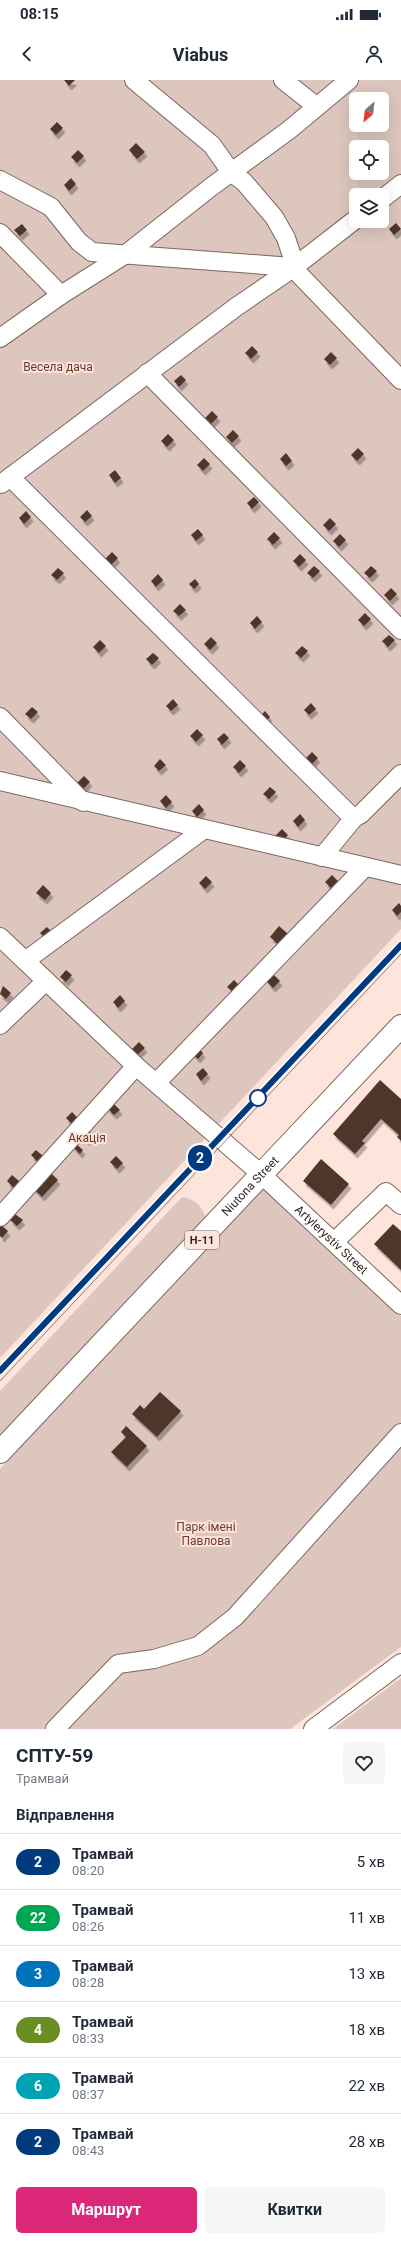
<!DOCTYPE html>
<html lang="uk">
<head>
<meta charset="utf-8">
<style>
	:root { --surface:#fff; --page:#f6f6f7; --text:#1f2937; --muted:#747a83; --line:#e0e1e3; --accent:#db2777 }
	body { margin:0; font-family:Roboto,sans-serif; background:var(--page); color:var(--text); height:100vh; display:flex; flex-direction:column; font-size:15px; white-space:nowrap }
	* { box-sizing:border-box; margin:0 }
	p { font-size:13px; color:var(--muted) }
	.icon { flex:none; width:22px; height:22px; fill:none; stroke:currentColor; stroke-width:2; stroke-linecap:round; stroke-linejoin:round }
	.map { position:relative; height:1649px; overflow:hidden }
	.sheet { display:flex; flex-direction:column; background:var(--surface); flex:1 }
	.sheet>* { flex:none }
	.badge { padding:0 8px; border-radius:13px; font-size:14px; line-height:26px }
	.needle { width:26px; rotate:208deg }
	.buttons { position:absolute; left:349px; top:12px; display:grid; gap:8px }
	.buttons a { display:grid; place-items:center; width:40px; height:40px; border-radius:6px; background:var(--surface); box-shadow:0 4px 16px #0002; font-size:20px }
	.map>.badge { position:absolute; translate:-50% -50%; box-shadow:0 0 0 2px #fff }
	h2 { padding:0 16px; font-size:15px; line-height:36px }
	.round { display:grid; place-items:center; flex:none; width:42px; height:42px; border-radius:6px; background:var(--page) }
	.head { display:flex; align-items:center; justify-content:space-between; height:68px; padding:0 16px }
	h1 { font-size:19px; font-weight:700; line-height:30px }
	.action { display:flex; gap:8px; margin-top:auto; padding:8px 16px }
	.action a { flex:1; height:46px; border-radius:6px; background:var(--accent); color:#fff; font-size:16px; font-weight:700; line-height:46px; text-align:center }
	.action a+a { background:var(--page); color:var(--text) }
	ul { padding:0; list-style:none }
	li { display:flex; align-items:center; gap:12px; height:56px; padding:0 16px; border-top:1px solid var(--line) }
	li div { flex:1 }
	li b { display:block; font-size:15px }
	li em { font-style:normal }
	li .badge { min-width:44px; font-weight:700; text-align:center }
	.status { display:flex; justify-content:space-between; align-items:center; height:28px; padding:0 20px; background:var(--surface); direction:ltr }
	.status svg { height:11px; fill:currentColor }
	header { display:flex; justify-content:space-between; align-items:center; height:52px; padding:0 16px; background:var(--surface); font-size:18px; font-weight:700 }
	.map>svg:first-child { display:block }
</style>
</head>
<body>
<div class="status"><b>08:15</b><svg viewBox="0 0 49 12"><path d="M0 12V9h3v3zM5 12V6h3v6zM10 12V3h3v9zM15 12V0h3v12zM26 1h20v11H26zM47 4h2v5h-2z"/></svg></div>
<header><svg class="icon" aria-label="back" viewBox="0 0 24 24"><path d="M15 5l-7 7 7 7"/></svg>Viabus<svg class="icon" aria-label="person" viewBox="0 0 24 24"><circle cx="12" cy="8" r="4"/><path d="M4 21q1-7 8-7t8 7"/></svg></header>
<div class="map">
<svg width="401" height="1649" viewBox="0 0 401 1649">
	<defs>
		<filter id="shadow"><feDropShadow dx="2.5" dy="4.5" stdDeviation="0" flood-color="#0004"/></filter>
	</defs>
	<rect width="100%" height="100%" fill="#fee4db"/>
	<path fill="#dcc6be" fill-rule="evenodd" d="M0 0H401V849L0 1278ZM356 19H382V45H356ZM356 67H382V93H356ZM356 115H382V141H356Z
		M264 1109 401 1236V1567L290 1649H0V1389Z
		M182 1117C197 1119 205 1129 207 1144L0 1360V1311Z
		M401 1598V1649H333Z"/>
	<path fill="#4f352c" filter="url(#shadow)" d="M64 0H75L69 6Z
		M57 42 63 48 56 55 50 49Z
		M136 63 145 72 137 79 129 70Z
		M78 70 84 76 77 83 71 77Z
		M71 98 76 104 69 111 64 105Z
		M396 143 401 149 394 155 389 149Z
		M22 144 27 150 20 156 14 150Z
		M252 266 258 272 251 279 245 273Z
		M331 272 337 278 330 285 324 279Z
		M181 295 186 300 179 307 174 301Z
		M212 331 218 337 211 344 205 338Z
		M233 350 239 356 232 363 226 357Z
		M168 354 174 360 167 367 161 361Z
		M358 368 364 374 357 381 351 375Z
		M286 373 292 381 286 386 280 379Z
		M204 378 210 384 203 391 197 385Z
		M115 390 121 398 115 403 109 395Z
		M254 417 259 422 252 429 247 423Z
		M87 430 92 436 85 442 80 437Z
		M26 431 31 437 24 444 19 438Z
		M330 438 336 444 329 451 323 445Z
		M198 449 203 455 196 461 191 455Z
		M274 452 280 458 273 465 267 459Z
		M340 454 346 460 339 467 333 461Z
		M112 472 118 478 111 485 105 479Z
		M300 474 306 480 299 487 293 481Z
		M314 486 320 491 313 498 307 493Z
		M371 486 377 491 370 498 364 493Z
		M58 488 64 493 57 500 51 495Z
		M158 494 163 500 156 507 151 501Z
		M195 499 199 504 194 509 189 504Z
		M391 508 397 514 390 521 384 515Z
		M180 524 186 530 179 536 173 531Z
		M365 533 371 539 364 546 358 540Z
		M257 536 262 542 255 549 250 543Z
		M389 555 395 560 388 567 382 561Z
		M211 557 217 563 210 570 204 564Z
		M100 560 106 566 99 573 93 567Z
		M302 566 308 571 301 578 295 573Z
		M153 573 159 578 152 585 146 579Z
		M173 619 178 625 171 631 166 626Z
		M311 623 316 629 309 635 304 630Z
		M32 627 38 632 31 639 25 634Z
		M265 631 270 637 263 644 258 638Z
		M197 649 203 655 196 662 190 656Z
		M224 653 229 658 222 665 217 659Z
		M312 672 318 678 311 685 305 679Z
		M160 679 166 685 159 691 154 686Z
		M240 680 246 686 239 693 233 687Z
		M84 696 90 702 83 709 77 703Z
		M270 707 276 712 269 719 263 714Z
		M166 715 172 722 166 728 160 721Z
		M199 724 204 730 197 737 192 731Z
		M300 734 305 740 298 747 293 741Z
		M282 749 288 755 281 762 275 756Z
		M332 795 338 801 331 808 325 802Z
		M206 796 212 802 205 809 199 803Z
		M43 805 51 813 45 820 36 813Z
		M399 823 401 826V832L397 836 392 830Z
		M279 846 288 854 279 865 270 857Z
		M47 847 53 853 46 859 40 853Z
		M66 890 72 895 66 902 60 897Z
		M274 895 280 901 273 908 267 902Z
		M234 900 240 906 233 912 227 907Z
		M3 906 11 913 6 919 0 914Z
		M120 915 125 921 118 928 113 922Z
		M139 962 145 968 137 975 132 969Z
		M197 966 203 973 198 979 191 972Z
		M203 988 208 994 201 1001 196 994Z
		M380 1000 401 1019V1061L397 1057 399 1055 381 1039 362 1061 365 1063 355 1074 333 1054Z
		M113 1023 120 1030 114 1035 107 1028Z
		M72 1032 79 1039 73 1045 66 1038Z
		M85 1048 93 1055 87 1061 80 1055Z
		M75 1063 83 1070 80 1074 72 1066Z
		M36 1070 43 1076 38 1082 31 1075Z
		M116 1076 123 1083 117 1089 110 1082Z
		M321 1079 349 1104 331 1125 303 1101Z
		M48 1090 58 1100 42 1117 32 1107Z
		M12 1095 19 1101 14 1108 7 1101Z
		M15 1134 23 1140 17 1146 10 1140Z
		M0 1144 8 1151 2 1158 0 1156Z
		M393 1144 401 1151V1190L374 1164Z
		M160 1312 181 1331 157 1357 132 1334 140 1325 144 1329Z
		M126 1346 147 1366 127 1387 111 1372 126 1357 121 1352Z"/>
	<g fill="none" stroke-linecap="round" stroke-linejoin="round">
		<g stroke="#7d665e" stroke-width="20">
			<g id="minor">
				<path d="M134 0 212 65 231 92 244 102 274 137 286 158 292 176 293 188"/>
				<path d="M283 0 316 26"/>
				<path d="M0 100 51 127 79 162 92 172 279 186 293 188 401 300"/>
				<path d="M382 119 401 104"/>
				<path d="M0 153 61 215"/>
				<path d="M0 258 61 215 126 174 211 107 289 50 349 0"/>
				<path d="M147 293 401 550"/>
				<path d="M10 397 350 735 354 738 361 734 401 694"/>
				<path d="M1 404 236 227 293 188 356 139"/>
				<path d="M0 637 83 722"/>
				<path d="M0 701 401 795"/>
				<path d="M322 777 354 738"/>
				<path id="s1" d="M0 857 136 986 261 1094 401 1225"/>
				<path d="M25 881 203 750"/>
				<path d="M0 945 46 901"/>
				<path d="M156 1003 365 787"/>
				<path d="M0 1137 136 986"/>
				<path d="M334 1162 386 1112 401 1125"/>
				<path d="M55 1649 118 1584 154 1579 198 1566 235 1537 401 1353"/>
				<path d="M313 1649 401 1583"/>
			</g>
		</g>
		<g stroke="#7d665e" stroke-width="24">
			<g id="major">
				<path id="s2" d="M0 1372 401 946"/>
			</g>
		</g>
		<use href="#minor" stroke="#fff" stroke-width="18"/>
		<use href="#major" stroke="#fff" stroke-width="22"/>
		<path stroke="#8f7e78" stroke-width="1" d="M0 1291 401 865
			M0 1301 401 874"/>
	</g>
	<g fill="none" stroke-linecap="round" stroke-linejoin="round">
		<g stroke="#fff" stroke-width="9">
			<path id="line" d="M0 1291 401 865"/>
		</g>
		<use href="#line" stroke="#003b80" stroke-width="6"/>
	</g>
	<circle fill="#fff" stroke="#003b80" stroke-width="2" cx="258" cy="1018" r="8"/>
	<g text-anchor="middle" dominant-baseline="central" stroke-width="4" stroke-linejoin="round" paint-order="stroke">
		<rect fill="#fee4db" stroke="#6e5f5a" stroke-width="1" x="185" y="1151" width="34" height="18" rx="3"/>
		<g font-size="11" font-weight="bold" fill="#302623">
			<text x="202" y="1160">Н-11</text>
		</g>
		<g font-size="12" fill="#6a3c2b" stroke="#fee4db">
			<text x="58" y="287">Весела дача</text>
			<text x="87" y="1058">Акація</text>
			<text x="206" y="1447">Парк імені<tspan x="206" dy="14">Павлова</tspan></text>
		</g>
		<g font-size="12" fill="#302623" stroke="#fee4db">
			<text stroke="none"><textPath href="#s2" startOffset="365">Niutona Street</textPath></text>
			<text stroke="none"><textPath href="#s1" startOffset="449">Artylerystiv Street</textPath></text>
		</g>
	</g>
</svg>
<div class="buttons">
<a><svg class="needle" viewBox="-14 -14 28 28"><path d="M0-13l5 13h-10z" fill="#e53935"/><path d="M0 13l5-13h-10z" fill="#747a83"/></svg></a>
<a><svg class="icon" aria-label="locate" viewBox="0 0 24 24"><circle cx="12" cy="12" r="6"/><path d="M12 2v4M12 18v4M2 12h4M18 12h4"/></svg></a>
<a><svg class="icon" aria-label="layers" viewBox="0 0 24 24"><path d="M12 4l9 5-9 5-9-5zM3 14l9 5 9-5"/></svg></a>
</div>
<b class="badge" style="left:200px;top:1078px;background:#003b80;color:#fff">2</b>
</div>
<section class="sheet">
<div class="head"><div><h1>СПТУ-59</h1><p>Трамвай</p></div><a class="round"><svg class="icon" aria-label="heart" viewBox="0 0 24 24"><path d="M12 20l-8-8c-3-5 5-10 8-4 3-6 11-1 8 4z"/></svg></a></div>
<h2>Відправлення</h2>
<ul>
<li><span class="badge" style="background:#003b80;color:#fff">2</span><div><b>Трамвай</b><p>08:20</p></div><em>5 хв</em></li>
<li><span class="badge" style="background:#00a651;color:#fff">22</span><div><b>Трамвай</b><p>08:26</p></div><em>11 хв</em></li>
<li><span class="badge" style="background:#0072bc;color:#fff">3</span><div><b>Трамвай</b><p>08:28</p></div><em>13 хв</em></li>
<li><span class="badge" style="background:#6b8e23;color:#fff">4</span><div><b>Трамвай</b><p>08:33</p></div><em>18 хв</em></li>
<li><span class="badge" style="background:#00a3b4;color:#fff">6</span><div><b>Трамвай</b><p>08:37</p></div><em>22 хв</em></li>
<li><span class="badge" style="background:#003b80;color:#fff">2</span><div><b>Трамвай</b><p>08:43</p></div><em>28 хв</em></li>
</ul>
<div class="action"><a>Маршрут</a><a>Квитки</a></div>
</section>
</body>
</html>
